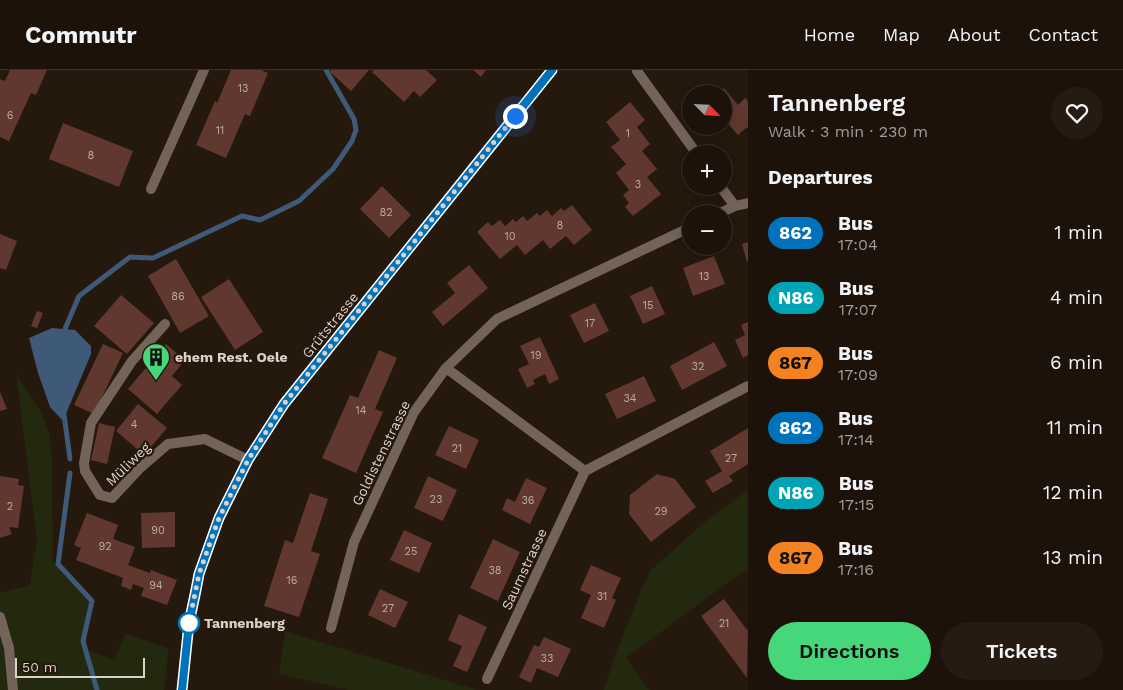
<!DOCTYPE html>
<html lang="en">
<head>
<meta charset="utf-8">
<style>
	:root { --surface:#1c1209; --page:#251b12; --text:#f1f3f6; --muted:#a09e9c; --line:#3a322a; --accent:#46d77a }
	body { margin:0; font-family:"Work Sans",sans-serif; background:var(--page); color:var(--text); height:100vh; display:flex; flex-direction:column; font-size:19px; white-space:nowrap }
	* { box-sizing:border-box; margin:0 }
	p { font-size:16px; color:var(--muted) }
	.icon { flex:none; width:28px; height:28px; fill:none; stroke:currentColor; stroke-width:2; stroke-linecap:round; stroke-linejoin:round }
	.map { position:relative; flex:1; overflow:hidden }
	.drawer { display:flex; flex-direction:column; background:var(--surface); width:375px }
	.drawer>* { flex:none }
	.badge { padding:0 10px; border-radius:16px; font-size:18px; line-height:32px }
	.needle { width:32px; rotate:114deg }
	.fabs { position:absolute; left:682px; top:15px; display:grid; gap:10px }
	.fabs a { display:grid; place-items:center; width:50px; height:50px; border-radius:50%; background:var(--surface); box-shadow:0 2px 12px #0003,0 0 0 1px var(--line); font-size:25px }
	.scale { position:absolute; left:15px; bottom:12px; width:130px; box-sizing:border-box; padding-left:5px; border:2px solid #dbd1c9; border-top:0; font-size:14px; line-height:18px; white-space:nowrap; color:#dbd1c9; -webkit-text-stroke:4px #25180c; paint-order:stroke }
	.you { position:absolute; width:25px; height:25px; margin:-12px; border:4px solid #fff; border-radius:50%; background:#1a73e8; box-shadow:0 0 0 8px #1a73e833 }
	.map>.badge { position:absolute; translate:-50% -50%; box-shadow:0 0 0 2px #fff }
	h2 { padding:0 20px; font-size:19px; line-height:45px }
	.round { display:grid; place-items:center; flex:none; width:52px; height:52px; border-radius:26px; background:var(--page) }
	.summary { display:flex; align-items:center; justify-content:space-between; height:85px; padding:0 20px }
	h1 { font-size:24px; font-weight:600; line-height:38px }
	.primary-button { display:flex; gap:10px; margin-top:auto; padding:10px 20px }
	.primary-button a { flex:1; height:58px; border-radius:30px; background:var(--accent); color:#111; font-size:20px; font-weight:600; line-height:58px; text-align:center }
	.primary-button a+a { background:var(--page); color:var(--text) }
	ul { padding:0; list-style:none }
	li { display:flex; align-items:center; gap:15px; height:65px; padding:0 20px }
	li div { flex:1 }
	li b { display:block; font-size:19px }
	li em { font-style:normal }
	li .badge { min-width:55px; font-weight:700; text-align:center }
	header { display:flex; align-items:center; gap:30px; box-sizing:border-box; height:70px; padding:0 25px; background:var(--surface); border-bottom:1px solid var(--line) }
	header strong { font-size:24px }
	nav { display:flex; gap:28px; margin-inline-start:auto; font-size:18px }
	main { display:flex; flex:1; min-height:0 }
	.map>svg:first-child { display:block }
</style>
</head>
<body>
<header>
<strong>Commutr</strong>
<nav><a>Home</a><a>Map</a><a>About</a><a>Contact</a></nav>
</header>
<main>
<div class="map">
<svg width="748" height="620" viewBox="0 0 748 620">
	<rect width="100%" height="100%" fill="#25180c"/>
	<path fill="#22290e" d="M16 304 41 342 50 366 52 389 53 491 90 525 86 580 115 590 125 563 169 579 164 620H0V523L30 515 37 469Z
		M748 420V503L745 500 626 588 649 620H604L614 587 643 516 652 499 700 456Z
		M285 561 477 620H349L279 604Z"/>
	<path fill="#3f5978" d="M52 258 75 260 91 276V284L63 351 50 337 38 303 29 268Z"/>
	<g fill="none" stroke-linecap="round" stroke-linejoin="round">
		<path stroke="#3f5978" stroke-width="5" d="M65 266V259L79 226 130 187 153 188 242 146 260 150 299 131 333 99 352 71 356 60 354 49 326 0
			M64 344 70 389
			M70 403 58 494 92 531 83 571 97 620"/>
	</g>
	<path fill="#603830" d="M10 0H47L36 25 31 23 9 71 0 67V9L5 11Z
		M231 0H261L268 3 250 46 245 44 226 88 196 75 215 31 217 33Z
		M331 0H369L351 21 330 2Z
		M374 0H426L437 10 420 27 414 21 404 32 372 2Z
		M473 0H486L481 7Z
		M724 18 738 35 745 28 748 31V59L747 57 738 65 725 50 724 51V24H717Z
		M630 32 645 50 637 57 650 74 642 81 657 99 647 107 661 124 633 146 625 137 629 133 623 125 629 120 616 103 626 94 611 77 620 70 606 52Z
		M63 53 133 81 119 117 49 89Z
		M382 116 411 145 389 168 360 139Z
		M572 135 592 160 574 175 566 166 550 179 543 170 525 185 517 175 500 189 477 162 488 152 492 156 500 150 505 156 513 149 516 152 523 146 527 151 537 143 540 146 547 140 552 146 561 138 564 141Z
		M0 164 17 171 6 200 0 198Z
		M748 172V192H747L742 174Z
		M714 186 725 214 693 226 683 198Z
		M176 189 209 246 180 263 148 206Z
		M469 195 488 218 443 256 432 242 455 223 447 213Z
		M229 209 263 262 235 280 201 227Z
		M652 216 665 244 643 254 630 226Z
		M121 225 154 253 127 284 94 256Z
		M595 233 609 261 584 273 570 245Z
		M37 241 43 243 37 258 31 256Z
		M748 252V285L743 288 735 270 745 265 741 255Z
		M540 267 559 309 549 314 545 304 533 310 535 314 527 318 518 299 529 294 520 276Z
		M714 272 727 296 682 320 670 296Z
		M103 274 123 283 94 344 74 335Z
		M166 274 185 290 172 306 182 315 157 344 128 319Z
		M379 280 397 288 375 339 383 342 356 403 322 388 350 325 358 328Z
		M644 306 656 331 617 349 605 324Z
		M0 322 7 339 0 341Z
		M138 334 167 358 144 385 116 361Z
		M99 353 115 357 107 394 91 390Z
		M449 356 479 370 466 399 435 385Z
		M748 358V394L729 406 733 411 713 423 705 411 722 401 710 381Z
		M657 404 675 409 696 437 651 472 629 444 630 425Z
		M0 406 19 409 18 415 24 416 18 458 9 457 12 464 0 468Z
		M428 406 457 420 443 451 414 438Z
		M526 408 547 418 530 454 502 440 507 428 515 432Z
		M310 423 328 429 311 481 320 484 299 547 264 536 285 470 293 473Z
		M175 442V477L142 478 141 443Z
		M87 443 118 455 113 469 135 477 128 495 150 503 151 500 177 510 167 535 141 526 144 518 133 514 131 520 121 516 123 508 76 490 81 478 74 475Z
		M404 460 432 473 419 503 390 490Z
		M493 469 520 482 498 531 470 518Z
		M591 495 621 508 612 528 616 530 604 558 581 548 591 525 580 520Z
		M380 519 408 532 395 558 368 545Z
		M724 529 747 560 748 558 747 608 701 546Z
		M459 544 487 557 467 602 453 596 462 576 448 570Z
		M544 567 571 579 558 607 537 598 531 613 519 607 534 575 539 577Z"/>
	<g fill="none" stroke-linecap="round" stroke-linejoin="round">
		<path stroke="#746359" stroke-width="10" d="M165 254 132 291 91 353 84 393 85 401 100 425 112 428 139 399 168 374 205 369 248 390"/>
		<path stroke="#746359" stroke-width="10" d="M637 1 697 84
			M720 116 735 136
			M151 119 204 0
			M718 144 735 136 748 133
			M446 298 585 401
			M0 547 9 578 13 620
			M331 558 354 472 414 342 446 298 497 249 691 157
			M487 609 585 401 748 316"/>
		<path stroke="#a88c7d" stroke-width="10" d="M182 620 189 553 199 504 219 448 248 390 284 334 552 0"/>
	</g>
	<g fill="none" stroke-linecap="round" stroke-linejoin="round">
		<g stroke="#fff" stroke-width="11">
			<path id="line" d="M182 620 189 553 196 520 199 504 219 448 248 390 284 334 552 0"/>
		</g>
		<use href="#line" stroke="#0072bc" stroke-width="8"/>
		<path stroke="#dbd1c9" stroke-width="5" stroke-dasharray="0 9" d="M189 553 199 504 219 448 248 390 284 334 515 46"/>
	</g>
	<defs>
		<g id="building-pin" transform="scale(1.4375)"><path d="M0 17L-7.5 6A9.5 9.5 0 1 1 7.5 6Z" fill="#46d77a" stroke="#25180c"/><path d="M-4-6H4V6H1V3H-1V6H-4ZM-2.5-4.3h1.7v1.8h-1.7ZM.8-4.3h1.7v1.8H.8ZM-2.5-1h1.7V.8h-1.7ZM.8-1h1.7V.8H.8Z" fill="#111"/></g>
	</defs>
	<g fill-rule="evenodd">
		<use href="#building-pin" x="156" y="287"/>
	</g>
	<circle fill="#fff" stroke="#0072bc" stroke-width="2.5" cx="189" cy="553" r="10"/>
	<g text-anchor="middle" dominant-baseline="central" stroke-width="4.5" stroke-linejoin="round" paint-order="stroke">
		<g font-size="11" fill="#bcaba3">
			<text x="243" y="18">13</text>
			<text x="10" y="45">6</text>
			<text x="220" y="60">11</text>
			<text x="628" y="63">1</text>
			<text x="91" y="85">8</text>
			<text x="638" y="114">3</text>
			<text x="386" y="142">82</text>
			<text x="560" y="155">8</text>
			<text x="510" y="166">10</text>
			<text x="704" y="206">13</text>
			<text x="178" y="226">86</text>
			<text x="648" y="235">15</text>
			<text x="590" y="253">17</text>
			<text x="536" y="285">19</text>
			<text x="698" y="296">32</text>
			<text x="630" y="328">34</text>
			<text x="361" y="340">14</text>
			<text x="134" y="354">4</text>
			<text x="457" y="378">21</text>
			<text x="731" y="388">27</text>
			<text x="436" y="429">23</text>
			<text x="528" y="430">36</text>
			<text x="10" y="436">2</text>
			<text x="661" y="441">29</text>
			<text x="158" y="460">90</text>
			<text x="105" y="476">92</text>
			<text x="411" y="481">25</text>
			<text x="495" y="500">38</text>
			<text x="292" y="510">16</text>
			<text x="156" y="515">94</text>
			<text x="602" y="526">31</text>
			<text x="388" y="538">27</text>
			<text x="724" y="553">21</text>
			<text x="547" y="588">33</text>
		</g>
		<g font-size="14" fill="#dbd1c9" stroke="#25180c">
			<text transform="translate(330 255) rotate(-51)">Grütstrasse</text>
			<text transform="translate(381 383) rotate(-64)">Goldistenstrasse</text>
			<text transform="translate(128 394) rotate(-44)">Müliweg</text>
			<text transform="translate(524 499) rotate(-65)">Saumstrasse</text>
		</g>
		<g font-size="14" font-weight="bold" fill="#dbd1c9" stroke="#25180c" text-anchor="start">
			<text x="175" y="287">ehem Rest. Oele</text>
		</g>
		<g font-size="14" font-weight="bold" fill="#dbd1c9" stroke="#25180c" text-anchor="start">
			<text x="204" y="553">Tannenberg</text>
		</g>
	</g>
</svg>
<div class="fabs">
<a><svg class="needle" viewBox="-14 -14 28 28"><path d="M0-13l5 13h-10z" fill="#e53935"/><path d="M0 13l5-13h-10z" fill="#a09e9c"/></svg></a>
<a>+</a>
<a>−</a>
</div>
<div class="scale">50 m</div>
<div class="you" style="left:515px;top:46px"></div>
</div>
<section class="drawer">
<div class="summary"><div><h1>Tannenberg</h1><p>Walk · 3 min · 230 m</p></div><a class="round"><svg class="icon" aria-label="heart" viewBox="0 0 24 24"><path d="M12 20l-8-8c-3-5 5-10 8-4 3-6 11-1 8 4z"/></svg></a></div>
<h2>Departures</h2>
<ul>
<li><span class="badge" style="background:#0072bc;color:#fff">862</span><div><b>Bus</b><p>17:04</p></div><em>1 min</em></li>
<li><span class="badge" style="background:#00a3b4;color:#fff">N86</span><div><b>Bus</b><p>17:07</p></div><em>4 min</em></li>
<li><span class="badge" style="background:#f58220;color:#111">867</span><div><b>Bus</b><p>17:09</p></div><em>6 min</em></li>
<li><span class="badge" style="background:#0072bc;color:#fff">862</span><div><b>Bus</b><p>17:14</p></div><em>11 min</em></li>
<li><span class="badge" style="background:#00a3b4;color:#fff">N86</span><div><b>Bus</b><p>17:15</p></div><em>12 min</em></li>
<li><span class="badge" style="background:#f58220;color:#111">867</span><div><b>Bus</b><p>17:16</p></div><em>13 min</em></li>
</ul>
<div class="primary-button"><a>Directions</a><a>Tickets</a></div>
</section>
</main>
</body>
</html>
